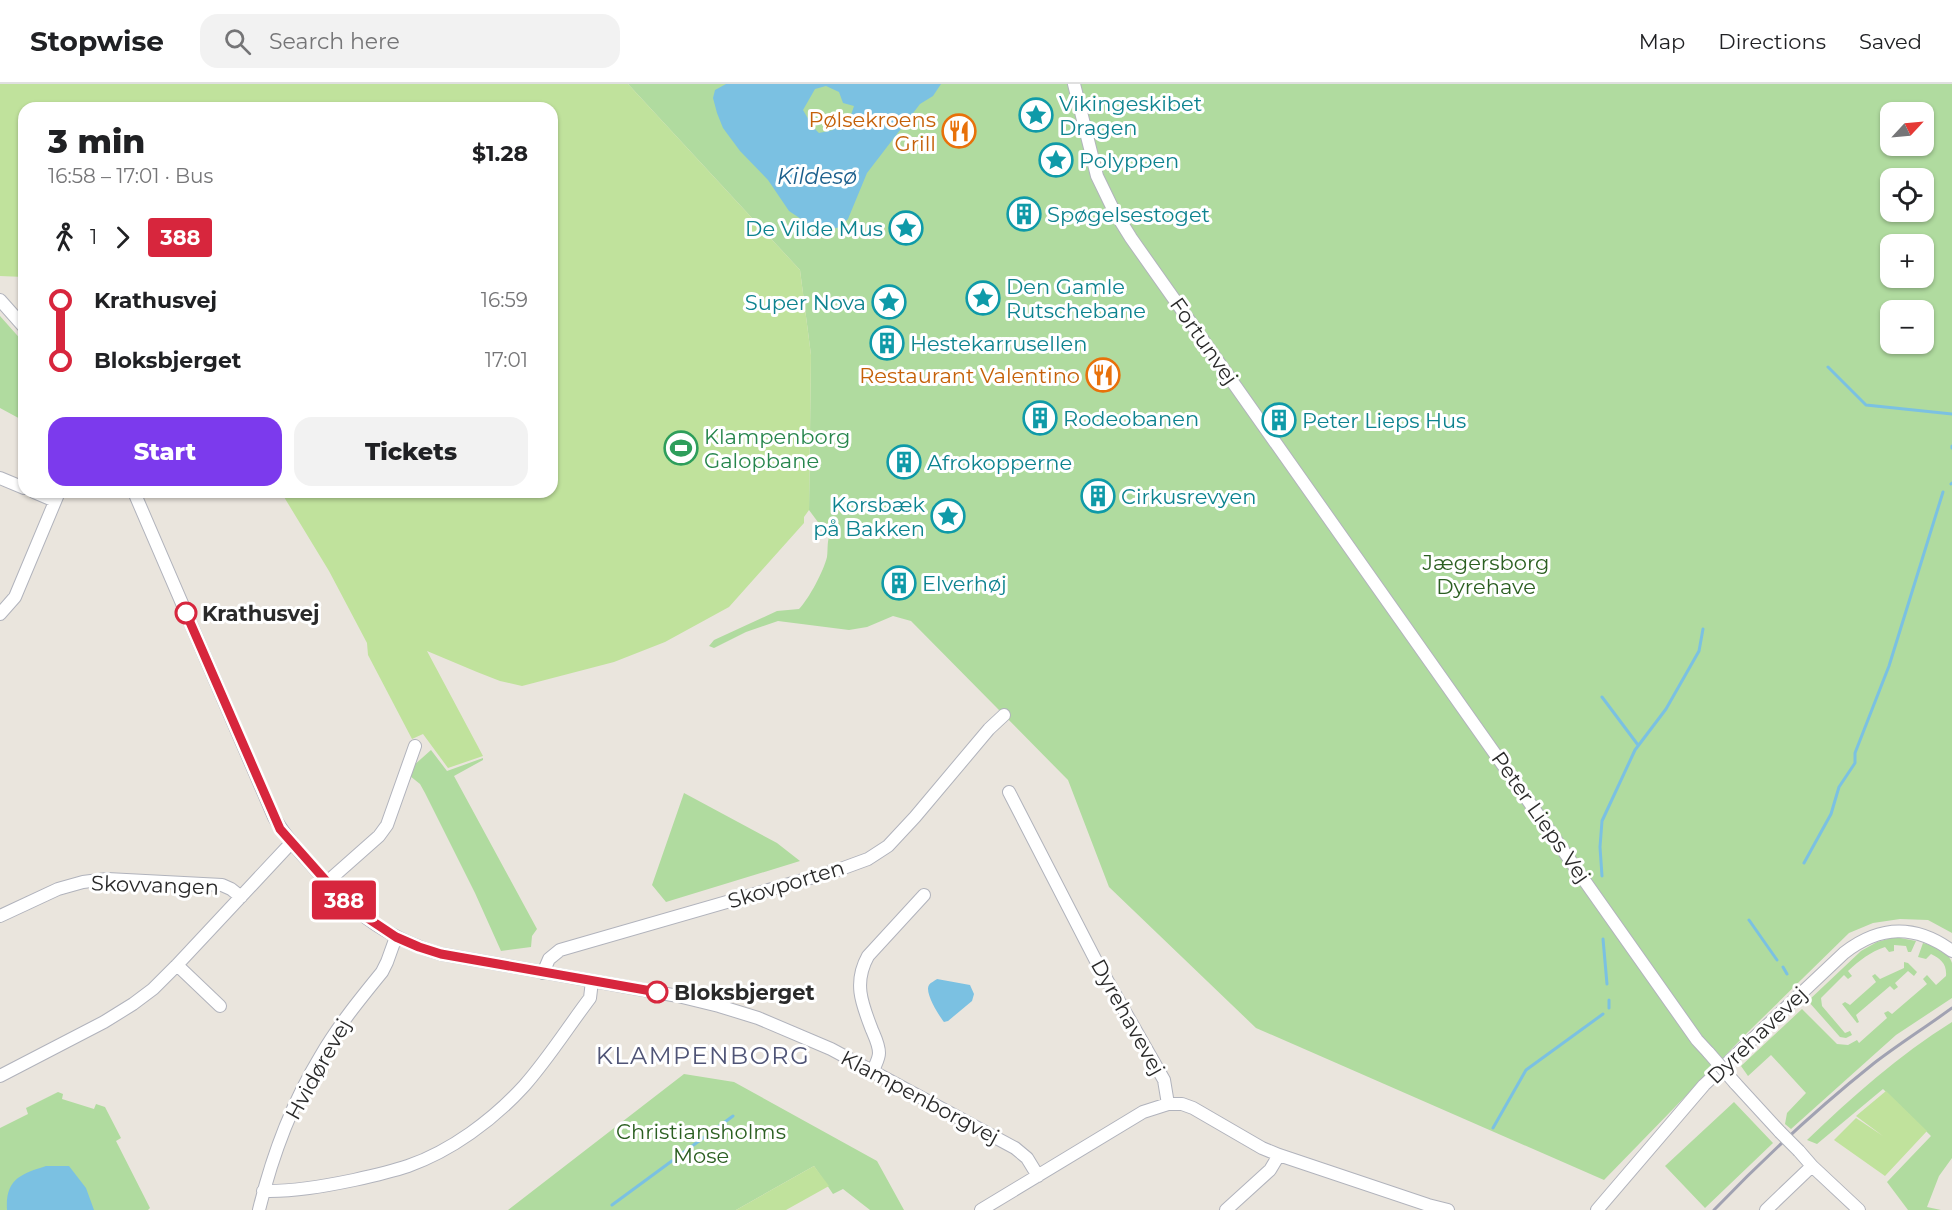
<!DOCTYPE html>
<html lang="en">
<head>
<meta charset="utf-8">
<style>
	:root { --surface:#fff; --page:#f2f2f2; --text:#202124; --muted:#757577; --line:#e0e0e0; --accent:#7c3aed }
	body { margin:0; font-family:Montserrat,sans-serif; background:var(--page); color:var(--text); height:100vh; display:flex; flex-direction:column; font-size:22px; white-space:nowrap }
	* { box-sizing:border-box; margin:0 }
	p { font-size:20px; color:var(--muted) }
	.icon { flex:none; width:33px; height:33px; fill:none; stroke:currentColor; stroke-width:2; stroke-linecap:round; stroke-linejoin:round }
	.map { position:relative; flex:1; overflow:hidden }
	.details { position:absolute; left:18px; top:18px; width:540px; height:396px; display:flex; flex-direction:column; background:var(--surface); border-radius:18px; box-shadow:0 2px 4px #0004 }
	.details>* { flex:none }
	.badge { padding:0 12px; border-radius:4px; font-size:21px; line-height:39px }
	.needle { width:39px; rotate:64deg }
	.controls { position:absolute; left:1880px; top:18px; display:grid; gap:12px }
	.controls a { display:grid; place-items:center; width:54px; height:54px; border-radius:12px; background:var(--surface); box-shadow:0 2px 4px #0004; font-size:30px }
	.map>.badge { position:absolute; translate:-50% -50%; box-shadow:0 0 0 3px #fff }
	.legs { display:flex; align-items:center; gap:9px; height:66px; padding:0 30px; font-size:20px }
	.legs p { margin-inline-start:auto }
	.summary { display:flex; align-items:center; justify-content:space-between; height:102px; padding:0 30px }
	h1 { font-size:33px; font-weight:800; line-height:45px }
	.action { display:flex; gap:12px; margin-top:auto; padding:12px 30px }
	.action a { flex:1; height:69px; border-radius:18px; background:var(--accent); color:#fff; font-size:24px; font-weight:800; line-height:69px; text-align:center }
	.action a+a { background:var(--page); color:var(--text) }
	ul { padding:0 30px; list-style:none }
	li { display:flex; align-items:center; gap:21px; height:60px; font-size:22px }
	li i { display:grid; place-items:center; width:9px; height:100%; margin:0 8px; background:currentColor }
	li i::after { content:''; width:15px; height:15px; margin:-8px; border:4px solid; border-radius:50%; background:var(--surface) }
	li p { margin-inline-start:auto }
	li:first-child i { background:linear-gradient(#0000 50%,currentColor 0) }
	li:last-child i { background:linear-gradient(currentColor 50%,#0000 0) }
	header { display:flex; align-items:center; gap:36px; box-sizing:border-box; height:84px; padding:0 30px; background:var(--surface); border-bottom:2px solid var(--line) }
	header strong { font-size:28px }
	nav { display:flex; gap:33px; margin-inline-start:auto; font-size:21px }
	.search { width:420px; height:54px; background:var(--page); display:flex; align-items:center; gap:15px; box-sizing:border-box; padding:0 21px; border-radius:18px; color:var(--muted); font-size:22px }
	.map>svg:first-child { display:block }
</style>
</head>
<body>
<header>
<strong>Stopwise</strong>
<div class="search"><svg class="icon" aria-label="search" viewBox="0 0 24 24"><circle cx="10" cy="10" r="6"/><path d="M15 15l6 6"/></svg>Search here</div>
<nav><a>Map</a><a>Directions</a><a>Saved</a></nav>
</header>
<div class="map">
<svg width="1952" height="1126" viewBox="0 0 1952 1126">
	<rect width="100%" height="100%" fill="#eae5dd"/>
	<path fill="#b0db9f" fill-rule="evenodd" d="M628 0H1952V849L1928 836 1900 835 1873 839 1849 849 1747 949 1604 1096 1256 944 1109 803 1068 696 911 537 893 532 867 543 849 546 778 537 746 548 714 564 709 562 714 556 777 527 799 525C809 515 824 486 827 473 828 466 827 460 829 453L809 426 811 271 800 186ZM1890 28H1923V62H1890ZM1890 94H1923V128H1890ZM1890 160H1923V194H1890ZM1890 226H1923V260H1890Z
		M0 232 24 259V337L0 324Z
		M431 666 447 687 483 674V676L454 692 537 845 532 852 531 863 501 867 475 809 425 709 420 700 410 692 413 682Z
		M684 709 777 759 800 777 666 818 652 801Z
		M1895 853 1916 857 1911 868H1908L1906 862 1894 861V867L1889 868 1885 863C1870 868 1860 876 1848 887L1852 892 1848 895 1844 891 1821 914 1822 922 1845 949 1850 947 1852 951 1846 954 1840 953 1808 917 1861 867 1877 858Z
		M1923 859C1933 861 1949 868 1952 879 1952 887 1952 905 1952 914L1896 951 1791 1045 1785 1040 1787 1029 1806 1009 1771 971 1748 992 1741 982 1802 925 1837 960 1848 961 1857 956 1859 959 1887 934 1884 929 1888 927 1892 930 1927 900 1923 895 1927 891 1936 901 1946 892C1947 880 1941 875 1931 870L1926 875 1918 873Z
		M1904 878 1908 879 1917 888 1914 892 1908 887 1895 899 1898 903 1894 906 1890 902 1856 931 1859 938 1857 939 1842 920 1845 918 1850 921 1876 898 1872 892 1875 890 1880 895 1904 884Z
		M1952 938V1074L1939 1092 1927 1123 1941 1126H1908L1887 1098 1931 1052 1883 1005 1817 1060 1807 1056C1852 1013 1899 971 1952 938Z
		M684 990 734 998 877 1077 904 1126H870L843 1105 833 1110 814 1082 736 1126H508Z
		M58 1008 63 1010 62 1015 94 1025 96 1020 105 1023 121 1054 116 1057 150 1124 148 1126H0V1044L28 1030 26 1024Z
		M1734 1018 1773 1059 1705 1124 1665 1082Z"/>
	<path fill="#c0e29c" d="M0 0H628L800 186 811 271 809 426 804 433V439L729 523 665 558 614 578 522 602 500 597 477 588 427 567 483 672 448 684 423 650 412 655 368 571 367 559 329 487 281 408H552V24H24V193L0 192Z
		M1886 1007 1927 1047 1885 1092 1834 1056 1856 1034 1883 1052 1856 1032Z
		M814 1082 829 1102 786 1126H736Z"/>
	<path fill="#7bc1e2" fill-rule="evenodd" d="M726 0H941L933 12 920 20 867 89 848 135 840 143 828 146 816 145 789 127 768 96 740 67 723 44 717 29 713 14 715 6ZM826 2 839 8 843 19 854 22 849 37 842 43 836 38 833 46 819 49 813 43 803 26 815 5Z
		M937 895 970 901 974 910 972 917 948 937 944 938C939 932 924 908 929 901 930 899 936 896 937 895Z
		M46 1082H69L86 1104 94 1126H7C5 1095 21 1090 46 1082Z"/>
	<g fill="none" stroke-linecap="round" stroke-linejoin="round">
		<path stroke="#7bc1e2" stroke-width="3" d="M1828 283 1866 321 1952 330
			M1952 364V362
			M1951 400 1952 399
			M1602 613 1638 661
			M1804 779 1831 730 1839 703 1855 679V669L1889 582 1943 408
			M1602 792 1600 763 1602 737 1635 666 1666 625 1699 567 1703 545
			M1749 836 1777 876
			M1603 855 1607 900
			M1783 883 1787 890
			M1609 916V924
			M1493 1044 1526 986 1603 930
			M612 1121 733 1032"/>
		<g stroke="#b1b3bc" stroke-width="14">
			<path id="minor" d="M1074 0 1097 92 1113 125 1131 154 1697 956 1709 969
				M0 216 24 243
				M0 394 24 404
				M34 408 55 417
				M134 408 274 733C283 749 295 763 308 777 348 823 381 853 441 870L678 912 719 922 758 934 831 965 1015 1064 1027 1074 1038 1092
				M0 530 15 513 59 408
				M1009 708 1095 875 1164 996 1168 1020
				M327 798 379 752 387 741 415 662
				M0 832 58 805 83 798 107 795 222 801 231 805 241 813
				M177 881 220 922
				M543 889 549 875 560 866 838 786 868 775 888 762 915 733 989 645 1004 631
				M873 987C875 981 879 975 879 969 879 961 875 953 872 946 862 920 853 899 868 872L924 811
				M0 992 104 938 133 920 153 905 177 881 292 758
				M1735 999 1780 1048
				M1799 1067 1812 1082 1859 1126
				M263 1107C293 1108 325 1102 354 1096 372 1092 390 1088 408 1082 451 1067 493 1036 524 1002 548 975 568 943 590 914L592 897
				M259 1126C272 1072 291 1021 320 973 338 942 360 915 382 888L387 878 396 853
				M981 1126 1143 1028 1168 1020H1182L1193 1024 1262 1064 1279 1071 1428 1121 1448 1126
				M1226 1126 1270 1086 1279 1071
				M1597 1126 1704 1001 1844 869C1880 841 1915 840 1952 867
				M1766 1126 1812 1082"/>
		</g>
		<use href="#minor" stroke="#fff" stroke-width="12"/>
		<path stroke="#a1a2b2" stroke-width="3" d="M1714 1126C1763 1075 1818 1024 1873 980 1899 960 1926 943 1952 924"/>
		<g stroke="#b1b3bc" stroke-width="14" stroke-linecap="butt">
			<path id="minor-bridge" d="M1709 969 1735 999
				M1780 1048 1799 1067"/>
		</g>
		<use href="#minor-bridge" stroke="#fff" stroke-width="12"/>
	</g>
	<g fill="none" stroke-linecap="round" stroke-linejoin="round">
		<g stroke="#fff" stroke-width="14">
			<path id="line-1" d="M186 529 280 745 327 798 348 821 396 853 419 863 441 870 657 908"/>
		</g>
		<use href="#line-1" stroke="#d7263d" stroke-width="9"/>
	</g>
	<defs>
		<g id="sight-ring" transform="scale(1.725)"><circle r="9.5" fill="#fff" stroke="#0f9aa8" stroke-width="1.5"/><path d="M0-6L1.8-2.2L6-1.7L2.9 1.2L3.7 5.4L0 3.3L-3.7 5.4L-2.9 1.2L-6-1.7L-1.8-2.2Z" fill="#0f9aa8"/></g>
		<g id="restaurant-ring" transform="scale(1.725)"><circle r="9.5" fill="#fff" stroke="#e8710a" stroke-width="1.5"/><path d="M-5-6h1v4h1v-4h1v4h1v-4h1v5L-1.5 .5V6h-2V.5L-5-1ZM5-6V6H3V1.5H1.5Q1.5-4 5-6Z" fill="#e8710a"/></g>
		<g id="building-ring" transform="scale(1.725)"><circle r="9.5" fill="#fff" stroke="#0f9aa8" stroke-width="1.5"/><path d="M-4-6H4V6H1V3H-1V6H-4ZM-2.5-4.3h1.7v1.8h-1.7ZM.8-4.3h1.7v1.8H.8ZM-2.5-1h1.7V.8h-1.7ZM.8-1h1.7V.8H.8Z" fill="#0f9aa8"/></g>
		<g id="stadium-ring" transform="scale(1.725)"><circle r="9.5" fill="#fff" stroke="#2e9e5b" stroke-width="1.5"/><path d="M0-5a6.5 5 0 1 0 0 10a6.5 5 0 1 0 0-10ZM-3.5-1.8h7v3.6h-7Z" fill="#2e9e5b"/></g>
	</defs>
	<g fill-rule="evenodd">
		<use href="#sight-ring" x="1036" y="31"/>
		<use href="#restaurant-ring" x="959" y="47"/>
		<use href="#sight-ring" x="1056" y="76"/>
		<use href="#building-ring" x="1024" y="130"/>
		<use href="#sight-ring" x="906" y="144"/>
		<use href="#sight-ring" x="983" y="214"/>
		<use href="#sight-ring" x="889" y="218"/>
		<use href="#building-ring" x="887" y="259"/>
		<use href="#restaurant-ring" x="1103" y="291"/>
		<use href="#building-ring" x="1040" y="334"/>
		<use href="#building-ring" x="1279" y="336"/>
		<use href="#stadium-ring" x="681" y="364"/>
		<use href="#building-ring" x="904" y="378"/>
		<use href="#building-ring" x="1098" y="412"/>
		<use href="#sight-ring" x="948" y="432"/>
		<use href="#building-ring" x="899" y="499"/>
	</g>
	<g fill="#fff" stroke="#d7263d" stroke-width="3">
		<circle cx="186" cy="529" r="10"/>
		<circle cx="657" cy="908" r="10"/>
	</g>
	<g text-anchor="middle" dominant-baseline="central" stroke-width="6" stroke-linejoin="round" paint-order="stroke">
		<g font-size="21" fill="#0d838f" stroke="#fff" text-anchor="start">
			<text x="1059" y="19">Vikingeskibet<tspan x="1059" dy="24">Dragen</tspan></text>
			<text x="1079" y="76">Polyppen</text>
			<text x="1047" y="130">Spøgelsestoget</text>
			<text x="883" y="144" text-anchor="end">De Vilde Mus</text>
			<text x="1006" y="202">Den Gamle<tspan x="1006" dy="24">Rutschebane</tspan></text>
			<text x="866" y="218" text-anchor="end">Super Nova</text>
			<text x="910" y="259">Hestekarrusellen</text>
			<text x="1063" y="334">Rodeobanen</text>
			<text x="1302" y="336">Peter Lieps Hus</text>
			<text x="927" y="378">Afrokopperne</text>
			<text x="1121" y="412">Cirkusrevyen</text>
			<text x="925" y="420" text-anchor="end">Korsbæk<tspan x="925" dy="24">på Bakken</tspan></text>
			<text x="922" y="499">Elverhøj</text>
		</g>
		<g font-size="21" fill="#c56008" stroke="#fff" text-anchor="end">
			<text x="936" y="35">Pølsekroens<tspan x="936" dy="24">Grill</tspan></text>
			<text x="1080" y="291">Restaurant Valentino</text>
		</g>
		<g font-size="21" fill="#2a2a2a" stroke="#fff">
			<text transform="translate(1204 257) rotate(55)">Fortunvej</text>
			<text transform="translate(1541 733) rotate(55)">Peter Lieps Vej</text>
			<text transform="translate(786 800) rotate(-17)">Skovporten</text>
			<text transform="translate(155 801) rotate(2)">Skovvangen</text>
			<text transform="translate(1128 933) rotate(61)">Dyrehavevej</text>
			<text transform="translate(1757 951) rotate(-44)">Dyrehavevej</text>
			<text transform="translate(318 985) rotate(-61)">Hvidørevej</text>
			<text transform="translate(920 1013) rotate(28)">Klampenborgvej</text>
		</g>
		<g font-size="21" fill="#27864d" stroke="#fff" text-anchor="start">
			<text x="704" y="352">Klampenborg<tspan x="704" dy="24">Galopbane</tspan></text>
		</g>
		<g font-size="21" fill="#2b5f21" stroke="#fff">
			<text x="1486" y="478">Jægersborg<tspan x="1486" dy="24">Dyrehave</tspan></text>
			<text x="701" y="1047">Christiansholms<tspan x="701" dy="24">Mose</tspan></text>
		</g>
		<g font-size="21" font-weight="bold" fill="#2a2a2a" stroke="#fff" text-anchor="start">
			<text x="202" y="529">Krathusvej</text>
			<text x="674" y="908">Bloksbjerget</text>
		</g>
		<g font-size="22" font-style="italic" fill="#1b5f8c" stroke="#fff">
			<text x="817" y="92">Kildesø</text>
		</g>
		<g font-size="24" letter-spacing="1.5" fill="#4f5476" stroke="#fff">
			<text x="703" y="971">KLAMPENBORG</text>
		</g>
	</g>
</svg>
<div class="controls">
<a><svg class="needle" viewBox="-14 -14 28 28"><path d="M0-13l5 13h-10z" fill="#e53935"/><path d="M0 13l5-13h-10z" fill="#757577"/></svg></a>
<a><svg class="icon" aria-label="locate" viewBox="0 0 24 24"><circle cx="12" cy="12" r="6"/><path d="M12 2v4M12 18v4M2 12h4M18 12h4"/></svg></a>
<a>+</a>
<a>−</a>
</div>
<b class="badge" style="left:344px;top:816px;background:#d7263d;color:#fff">388</b>
<section class="details">
<div class="summary"><div><h1>3 min</h1><p>16:58 – 17:01 · Bus</p></div><b>$1.28</b></div>
<div class="legs"><svg class="icon" aria-label="walk" viewBox="0 0 24 24"><circle cx="13" cy="4" r="2"/><path d="M13 8l-2 6 4 7M11 14l-3 7M7 12l3-4h3l4 4"/></svg>1<svg class="icon" aria-label="forward" viewBox="0 0 24 24"><path d="M9 5l7 7-7 7"/></svg><b class="badge" style="background:#d7263d;color:#fff">388</b></div>
<ul>
<li><i style="color:#d7263d"></i><b>Krathusvej</b><p>16:59</p></li>
<li><i style="color:#d7263d"></i><b>Bloksbjerget</b><p>17:01</p></li>
</ul>
<div class="action"><a>Start</a><a>Tickets</a></div>
</section>
</div>
</body>
</html>
